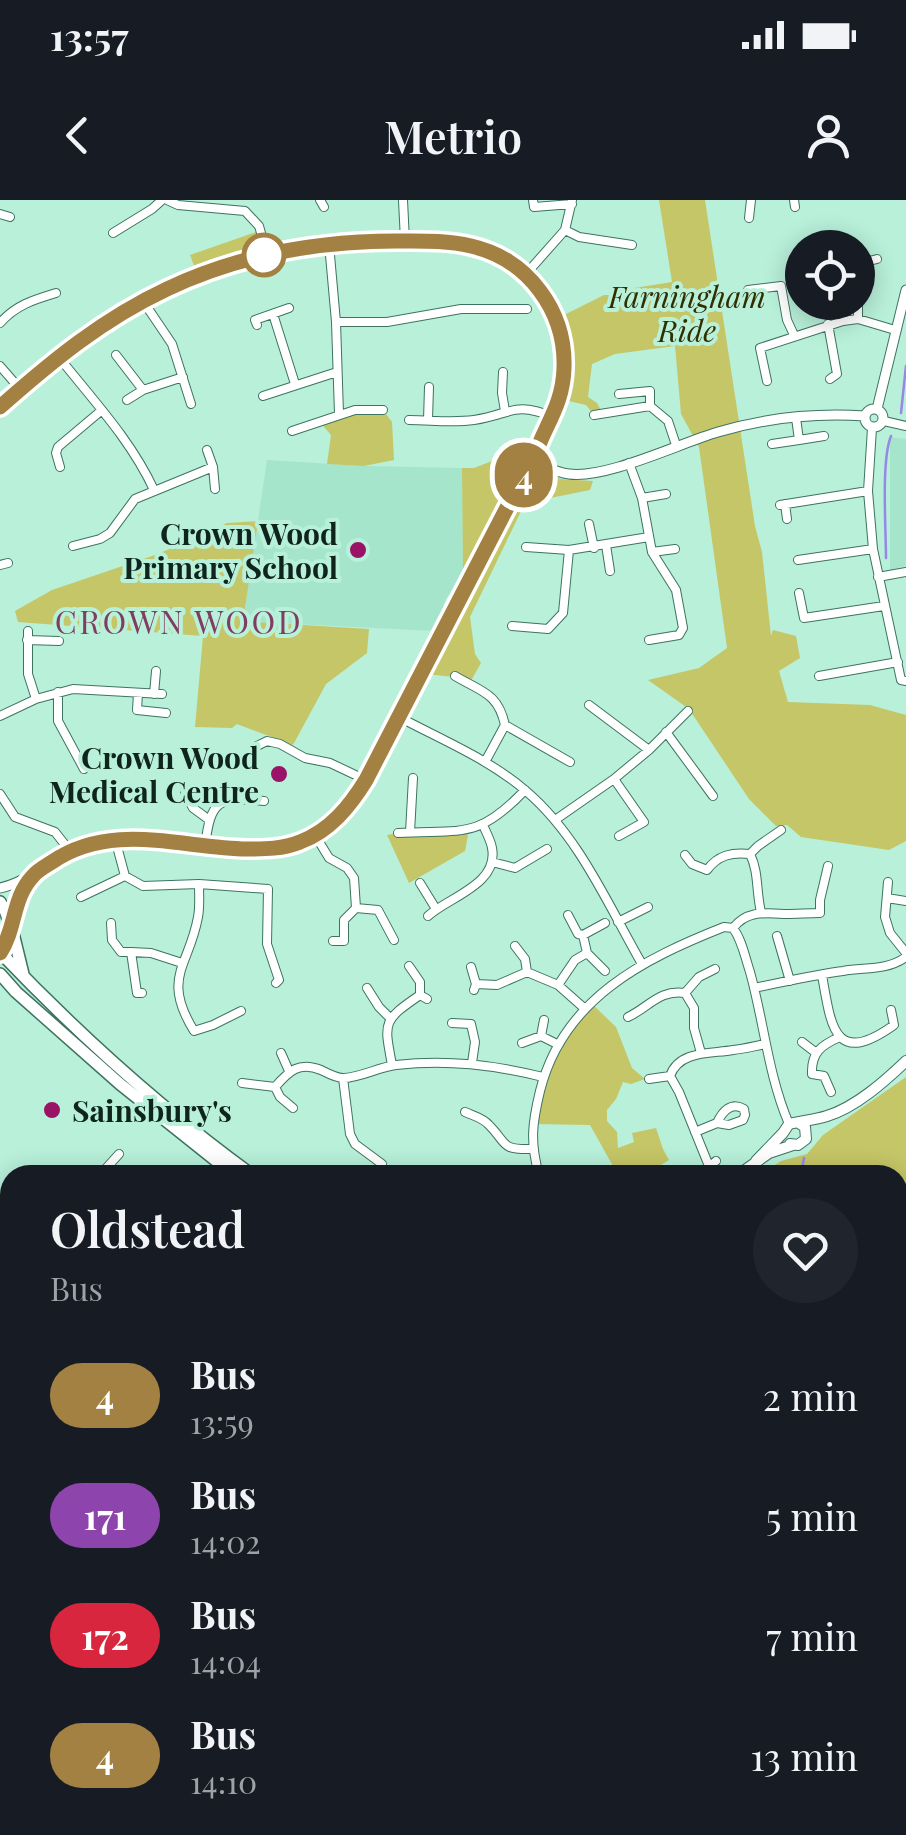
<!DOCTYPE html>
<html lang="en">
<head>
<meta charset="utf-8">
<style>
	:root { --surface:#171b24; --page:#20242c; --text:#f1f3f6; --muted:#9ea1a6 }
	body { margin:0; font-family:"Playfair Display",serif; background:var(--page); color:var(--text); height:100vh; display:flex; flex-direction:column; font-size:38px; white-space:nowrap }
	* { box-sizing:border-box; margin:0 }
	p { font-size:32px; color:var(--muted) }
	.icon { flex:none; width:55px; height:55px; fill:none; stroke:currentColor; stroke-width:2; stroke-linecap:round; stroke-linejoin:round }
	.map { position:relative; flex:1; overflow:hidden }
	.sheet { position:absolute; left:0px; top:965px; width:908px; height:670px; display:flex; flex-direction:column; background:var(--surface); border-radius:30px 30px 0 0; box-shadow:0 5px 25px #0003 }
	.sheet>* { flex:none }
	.badge { padding:0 20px; border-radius:32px; font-size:35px; line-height:65px }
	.controls { position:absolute; left:785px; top:30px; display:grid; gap:20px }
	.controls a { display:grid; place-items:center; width:90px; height:90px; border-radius:50%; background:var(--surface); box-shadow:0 5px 25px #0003; font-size:50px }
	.map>.badge { position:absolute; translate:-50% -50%; box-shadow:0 0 0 5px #fff }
	.round { display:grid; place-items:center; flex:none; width:105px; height:105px; border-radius:52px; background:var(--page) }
	.summary { display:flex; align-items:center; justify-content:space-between; height:170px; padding:0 50px }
	h1 { font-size:48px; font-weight:600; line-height:75px }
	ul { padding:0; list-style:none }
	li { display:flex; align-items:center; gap:30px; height:120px; padding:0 50px }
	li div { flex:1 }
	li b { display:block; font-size:38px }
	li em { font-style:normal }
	li .badge { min-width:110px; font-weight:700; text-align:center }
	.status { display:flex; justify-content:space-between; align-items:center; height:70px; padding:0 50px; background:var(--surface); direction:ltr }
	.status svg { height:28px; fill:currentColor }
	header { display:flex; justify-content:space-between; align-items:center; height:130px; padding:0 50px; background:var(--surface); font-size:45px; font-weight:600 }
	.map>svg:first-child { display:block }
</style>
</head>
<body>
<div class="status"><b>13:57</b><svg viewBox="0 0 49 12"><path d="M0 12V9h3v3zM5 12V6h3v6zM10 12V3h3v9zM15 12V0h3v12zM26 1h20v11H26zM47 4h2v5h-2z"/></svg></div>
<header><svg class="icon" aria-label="back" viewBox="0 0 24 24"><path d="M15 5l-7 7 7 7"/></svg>Metrio<svg class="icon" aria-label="person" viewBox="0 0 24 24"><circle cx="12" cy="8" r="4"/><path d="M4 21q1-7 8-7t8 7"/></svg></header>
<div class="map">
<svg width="906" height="1635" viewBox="0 0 906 1635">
	<rect width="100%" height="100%" fill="#b8f0da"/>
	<path fill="#a4e5cc" d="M890 237 906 239V366L890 370Z
		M267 260 364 266 462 268 463 379 446 398 435 431 253 422 245 408Z"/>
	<path fill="#c5c667" d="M659 0H705L755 326 762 352 771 436 773 430 796 436 800 458 779 471 788 502 870 505 906 515V641L889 650 801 637 787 625 776 626 749 599 689 509 648 480 699 468 727 448 699 247 681 214 675 146 615 154 592 164 588 197 597 203 603 214 594 215 586 205 560 199 564 176 556 119 604 95H623L622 90 672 82Z
		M256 32 265 58 195 68 190 55Z
		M383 210 392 222 394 260 364 266 327 264 331 235 319 221 339 214Z
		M528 247 463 379 462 268H474Z
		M537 267 560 279 593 281 590 290 525 303 470 417 475 454 481 463 472 479 426 474 517 296Z
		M258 321 245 408 253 422 369 429 367 453 326 484 293 545 237 524 232 528 195 527 203 436 18 422 15 411 52 390 158 354 227 323Z
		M459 632 468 635 465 651 409 683 387 635 398 633Z
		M590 802 616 827 632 868 645 879 631 884 623 882 616 899 607 910V921L617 932 618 948 634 942 632 933 656 928 663 949 669 960 648 973V975H618L590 925 532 924 557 844Z
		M906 877V1388L898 1378V975H759L781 961 807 954 823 935Z
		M898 1431 906 1439V1635H41L42 1625H898Z"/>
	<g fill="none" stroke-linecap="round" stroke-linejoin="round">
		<path stroke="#9688e6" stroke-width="2.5" d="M901 213 906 166
			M886 358C886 329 881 261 891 236
			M801 975 804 958
			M898 1432H903
			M893 1625 896 1635
			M650 1635 654 1625"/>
		<g stroke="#3e7360" stroke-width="10">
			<path id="minor" d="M167 0 178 5 245 11 259 26 267 54
				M320 0 324 7
				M403 0 405 41
				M533 0 534 7 572 4
				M794 0 795 7
				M0 14 10 17
				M749 18 751 0
				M565 30 579 37 632 45
				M113 33 152 9 162 0
				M329 44 336 122 339 214
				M858 64 877 59
				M526 74 565 30 572 0
				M858 84V119
				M748 90 781 86 787 120 794 135
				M143 101 172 144 191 204
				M273 114 295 184
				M336 122H387L461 109H527
				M0 123C16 105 33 100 56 93
				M828 124 837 174 830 179
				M257 125 255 120 289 108
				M116 155 143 190
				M58 156C92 199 131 240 154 290
				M0 166 20 189
				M503 172 502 193 505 211
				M767 181 760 148 843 121 858 119 895 130
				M619 194 650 191V206
				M263 196 337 172
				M127 200 143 190 183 177
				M0 207C52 161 103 119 167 89 239 55 316 41 395 41 421 41 446 40 471 46 528 59 566 111 564 168 563 207 543 227 533 261
				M594 215 650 206 668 221 676 245
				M796 218 799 240 824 236
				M409 220C431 220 452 223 474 220 513 214 512 201 554 217
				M428 220 429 187
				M884 221 906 226
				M872 228 868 291 873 349 901 480 906 481
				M292 231 355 210H383
				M772 244 799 240
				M207 250 213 267 215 289
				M629 263 642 298 652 352 676 390 683 428 679 435 649 440
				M60 267 56 253 58 247 102 210
				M642 298 666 294
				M785 304 787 319
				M780 305 868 291
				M589 324 594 348
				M606 345 610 371
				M73 346 100 339 110 333 135 299 213 267
				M526 347 569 350
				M652 352 675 349
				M798 360 873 349
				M0 365 8 363
				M878 377 906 372
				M799 393 804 418 884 406
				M512 426 548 429 563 413 569 350 649 337
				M28 431V474L36 499
				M27 440 59 441
				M455 476C482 492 498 493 505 525
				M819 476 898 462
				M58 492V521L84 569
				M138 493 137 510 166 513
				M154 494 156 471
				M589 505 649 550
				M0 516 36 499 73 489 162 494
				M399 517C442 540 489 559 526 591 579 636 608 705 642 764
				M666 532 713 596
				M253 548 267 541 280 544 305 558 330 563 366 580
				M485 562 505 525 570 562
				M614 579 644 622 619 636
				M185 593 193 608 208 619
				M0 594 15 617 55 632 70 651
				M555 620 614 579 649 550 688 511
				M410 632 413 578
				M398 633C461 629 477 641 525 590
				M315 635 329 658 347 668 354 678 356 708 378 710 394 740
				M115 639 125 676 143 686 199 684 268 689 267 744 279 780 276 783
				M205 646C211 599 218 597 264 601
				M750 654 758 646 781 630
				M685 655 692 664 707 670C718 655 732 652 750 654 759 672 756 692 761 712
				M492 662 515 668 547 649
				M888 682 885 717 890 733 906 753
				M420 683 436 709
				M199 684C199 695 200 707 198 717 189 767 161 777 194 831L213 825 241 811
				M81 697 125 676
				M887 698 906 701
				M428 716C449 697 499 684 492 648 491 641 486 632 483 625
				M618 722 648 707
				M111 723 112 740 121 752H131
				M733 728C742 740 745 757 750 772 764 822 768 875 789 924
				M583 735 605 723
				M777 736 790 781
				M333 741H344V720L356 708
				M515 746 525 759 527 772
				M587 753 605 771
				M409 766 420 782V795
				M471 767 476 784
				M822 775C831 826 834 868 894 825L891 810
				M558 785 575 760 587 753 583 735 578 734 568 715
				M367 788 379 807 390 818
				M754 788C784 782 813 775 843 771 866 767 886 771 906 757
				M474 790 476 784 497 785 527 772 558 785 584 808
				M142 793H137L131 752 151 753 182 763
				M685 793 694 808V828L701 853
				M685 793 699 777 715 769
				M628 817C649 807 660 789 685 793
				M452 823 471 824 475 842 472 863
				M541 836 544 820
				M802 842 815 852
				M522 843 541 836 557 844
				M281 853 289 871
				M392 865C384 822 382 821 420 795L427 799
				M670 876 679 892 709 966
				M343 878 350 934 355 944 382 964
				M649 879 670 876C679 850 711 854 733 850 744 849 755 846 766 844
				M242 883 275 887C289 871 299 861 321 870 327 873 336 878 343 878 359 878 379 867 396 865 447 859 494 865 543 877
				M275 887 280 897 293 908
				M831 892 824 876 812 874C811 853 821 845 840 837
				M465 912C474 916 483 918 489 925 508 944 500 950 532 949
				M695 932 717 923 729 925 743 920 745 915 744 909C731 901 722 912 717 923
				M700 974 716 961
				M100 975 119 954
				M539 975C530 942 532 924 540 891 563 799 643 759 724 727L733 728C747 710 765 713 786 714 797 714 808 713 820 713V700L828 666
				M0 1073 10 1082
				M10 1087V1098
				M0 1114 10 1108"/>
		</g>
		<g stroke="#3e7360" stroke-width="11">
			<path id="tertiary" d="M865 218a9 9 0 1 1 18 0a9 9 0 1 1-18 0Z
				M877 209 906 90
				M0 688C36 680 60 648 96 642 205 623 289 701 366 580L533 261C545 266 557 273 569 274 607 279 680 243 718 232 765 218 817 213 865 216
				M11 724 18 699 32 677"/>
		</g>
		<g stroke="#3e7360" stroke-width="12">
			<path id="secondary" d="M790 944 798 945 806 939 805 927 799 923
				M756 961 783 933 789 924C801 921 815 920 827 916 856 907 885 881 906 861
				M738 975 769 953 793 945
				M0 1459 10 1453
				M0 1467 10 1461"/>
		</g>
		<g stroke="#3e7360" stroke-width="14">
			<path id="trunk" d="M0 702C12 719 12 735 0 753
				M12 729 23 774
				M0 752C78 834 160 908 252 975
				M0 774 16 792 120 884 234 975
				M898 1391 906 1400
				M898 1416 906 1425"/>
		</g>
		<use href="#minor" stroke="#fff" stroke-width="8"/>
		<use href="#tertiary" stroke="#fff" stroke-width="9"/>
		<use href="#secondary" stroke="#fff" stroke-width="10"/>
		<use href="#trunk" stroke="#fff" stroke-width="11"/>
	</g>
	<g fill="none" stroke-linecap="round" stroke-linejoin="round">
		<g stroke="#fff" stroke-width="22">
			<path id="line" d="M0 207C52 161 103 119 167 89 239 55 316 41 396 41 421 41 446 40 471 46 528 59 566 111 564 168 563 207 543 227 533 261L527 269 366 580C350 606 330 631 300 642 283 649 265 649 247 649 181 648 112 621 52 662 46 666 38 670 33 676 12 698 16 729 0 753"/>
		</g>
		<use href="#line" stroke="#a38142" stroke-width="15"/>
	</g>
	<circle fill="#fff" stroke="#a38142" stroke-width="5" cx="264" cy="55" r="20"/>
	<g fill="#991367" stroke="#b8f0da" stroke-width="4">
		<circle cx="358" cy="350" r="10"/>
		<circle cx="279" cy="574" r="10"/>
		<circle cx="52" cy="910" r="10"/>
	</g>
	<g text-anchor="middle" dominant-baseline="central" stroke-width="8" stroke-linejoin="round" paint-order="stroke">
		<g font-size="30" font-style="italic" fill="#302f00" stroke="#b8f0da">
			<text x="687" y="96">Farningham<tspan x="687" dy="34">Ride</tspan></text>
		</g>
		<g font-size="30" font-weight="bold" fill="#0e241d" stroke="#b8f0da" text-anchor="end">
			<text x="338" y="333">Crown Wood<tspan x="338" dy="34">Primary School</tspan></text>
			<text x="259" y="557">Crown Wood<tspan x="259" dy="34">Medical Centre</tspan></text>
			<text x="72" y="910" text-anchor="start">Sainsbury's</text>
		</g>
		<g font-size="32" letter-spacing="2.5" fill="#7f3e60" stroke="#b8f0da">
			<text x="179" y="420">CROWN WOOD</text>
		</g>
	</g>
</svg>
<div class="controls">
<a><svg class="icon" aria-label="locate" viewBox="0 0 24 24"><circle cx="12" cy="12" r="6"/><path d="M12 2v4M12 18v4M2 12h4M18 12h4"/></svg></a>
</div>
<b class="badge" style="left:524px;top:275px;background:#a38142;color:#fff">4</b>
<section class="sheet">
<div class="summary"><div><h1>Oldstead</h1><p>Bus</p></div><a class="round"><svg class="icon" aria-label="heart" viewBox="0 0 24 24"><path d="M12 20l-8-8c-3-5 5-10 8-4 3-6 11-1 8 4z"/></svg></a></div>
<ul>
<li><span class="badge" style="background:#a38142;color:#fff">4</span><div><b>Bus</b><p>13:59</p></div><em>2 min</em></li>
<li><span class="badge" style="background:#8e44ad;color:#fff">171</span><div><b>Bus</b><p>14:02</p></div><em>5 min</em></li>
<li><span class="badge" style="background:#d7263d;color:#fff">172</span><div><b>Bus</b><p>14:04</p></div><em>7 min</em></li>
<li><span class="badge" style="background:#a38142;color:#fff">4</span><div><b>Bus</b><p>14:10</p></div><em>13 min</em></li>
</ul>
</section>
</div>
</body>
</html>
